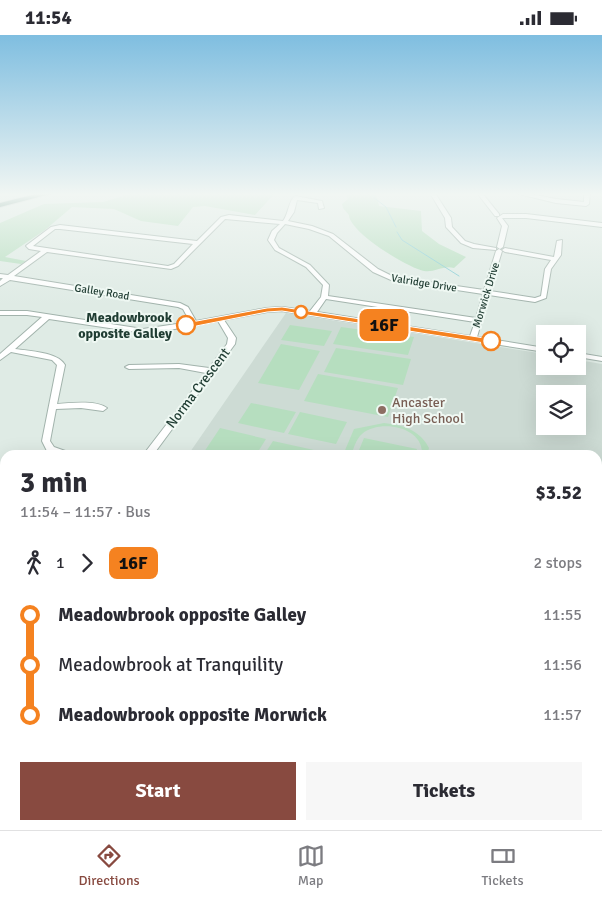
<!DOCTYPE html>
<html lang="en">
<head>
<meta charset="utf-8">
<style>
	:root { --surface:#fff; --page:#f7f7f7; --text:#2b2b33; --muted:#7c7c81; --line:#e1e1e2; --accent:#884a40 }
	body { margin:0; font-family:Signika,sans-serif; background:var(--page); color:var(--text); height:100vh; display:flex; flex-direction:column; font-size:19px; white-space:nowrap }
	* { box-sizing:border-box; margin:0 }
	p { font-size:16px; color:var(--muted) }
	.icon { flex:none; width:28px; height:28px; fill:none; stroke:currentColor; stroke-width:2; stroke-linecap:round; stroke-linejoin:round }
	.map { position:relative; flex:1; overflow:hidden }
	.drawer { position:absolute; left:0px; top:415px; width:602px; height:380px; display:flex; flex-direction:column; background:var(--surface); border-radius:15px 15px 0 0; box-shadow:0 5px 20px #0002 }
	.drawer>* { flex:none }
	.badge { padding:0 10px; border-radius:8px; font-size:18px; line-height:32px }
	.controls { position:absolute; left:536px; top:290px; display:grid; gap:10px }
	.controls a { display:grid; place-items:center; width:50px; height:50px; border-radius:0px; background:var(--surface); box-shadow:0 5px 20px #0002; font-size:25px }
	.map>.badge { position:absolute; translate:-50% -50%; box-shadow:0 0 0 2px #fff }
	.legs { display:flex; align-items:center; gap:8px; height:55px; padding:0 20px; font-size:16px }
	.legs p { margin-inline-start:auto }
	.overview { display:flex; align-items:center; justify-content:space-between; height:85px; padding:0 20px }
	h1 { font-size:28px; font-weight:800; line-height:38px }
	.primary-button { display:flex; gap:10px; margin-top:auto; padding:10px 20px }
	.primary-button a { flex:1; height:58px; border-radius:0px; background:var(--accent); color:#fff; font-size:20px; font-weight:800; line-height:58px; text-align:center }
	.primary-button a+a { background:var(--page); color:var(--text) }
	ul { padding:0 20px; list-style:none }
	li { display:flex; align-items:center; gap:18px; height:50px; font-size:19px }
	li i { display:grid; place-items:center; width:8px; height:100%; margin:0 6px; background:currentColor }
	li i::after { content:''; width:12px; height:12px; margin:-6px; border:4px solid; border-radius:50%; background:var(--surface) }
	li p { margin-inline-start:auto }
	li:first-child i { background:linear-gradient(#0000 50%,currentColor 0) }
	li:last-child i { background:linear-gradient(currentColor 50%,#0000 0) }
	.status { display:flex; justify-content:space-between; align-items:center; height:35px; padding:0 25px; background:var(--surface); direction:ltr }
	.status svg { height:14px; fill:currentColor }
	.tabs { display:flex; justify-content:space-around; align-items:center; height:70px; border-top:1px solid var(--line); background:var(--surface); font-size:14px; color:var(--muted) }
	.tabs a { display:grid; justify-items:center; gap:2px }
	.tabs .active { color:var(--accent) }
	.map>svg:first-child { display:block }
</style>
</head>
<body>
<div class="status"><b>11:54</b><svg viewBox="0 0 49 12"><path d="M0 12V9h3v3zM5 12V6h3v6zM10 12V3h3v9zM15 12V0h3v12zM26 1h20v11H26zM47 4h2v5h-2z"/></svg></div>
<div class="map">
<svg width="602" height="795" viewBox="0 0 602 795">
	<rect width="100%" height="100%" fill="#dfebe5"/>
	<path fill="#cddbd4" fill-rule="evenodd" d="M286 278 545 319V331H578V325L602 329V482H598V420H188ZM545 359H578V391H545Z"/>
	<path fill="#b6debf" d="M124 158H275L255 180 205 171 193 172 178 191 141 186 114 174 72 172 45 195 5 222 26 226 21 229 0 226V188L44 169 103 167 123 161Z
		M345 158H376L379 171 421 176 422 196 439 209 466 222 454 233C443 230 434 238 424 236 408 233 349 197 349 180L343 173 342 169 348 164Z
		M290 290 332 296 324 311 281 305Z
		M341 292 414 302 408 320 333 309Z
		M281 309 320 316 299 355 258 348Z
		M336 313 411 324 403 350 324 337Z
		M318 339 398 353 388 382 304 366Z
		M251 368 296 377 284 398 238 388Z
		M300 377 347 387 336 409 288 399Z
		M384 388C403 390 420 395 429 413L427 420H422C424 391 379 384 362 399 356 404 354 413 351 420H343L354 394Z
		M220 393 266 404 256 420H202Z
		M364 403 417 414 415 420H357Z
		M273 406 323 417 321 420H264Z
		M598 719 602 724V795H384L385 790H598Z"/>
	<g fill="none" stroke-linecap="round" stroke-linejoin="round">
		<path stroke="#83ccd4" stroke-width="1" d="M373 158V162L386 172 396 192
			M397 197 402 205 459 241"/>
		<g stroke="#a2b3ac" stroke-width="2">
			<path id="minor" d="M430 158H435L451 183 452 192 465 206 474 209 496 213V215L473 213 461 208 446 192 445 183Z
				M477 158H482L499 179V181H495Z
				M515 158H526L556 164 584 167V158H590L589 169 586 171 556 168Z
				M295 161 322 166 324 173 319 174 318 168 297 165 294 177 288 186 312 191 333 199 378 234 394 242 484 255 496 216 499 214 502 216 490 256 535 263 541 261 545 234 551 225 505 217 502 215 505 213 554 222 557 206 562 205 561 220 551 234 546 263 535 267 489 260 477 302 545 313V317L282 276 267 277 224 285 236 303 235 309 153 420H143L206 338 179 333 129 334 125 332 129 330 179 329 209 333 227 309 228 303 218 286 164 296 143 298 49 284 15 314C29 316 58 317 65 330L57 369C71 368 96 365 107 373L103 376 81 373 56 374 50 406 54 412 71 418 73 420H59L47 416 42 406 57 330 52 325 11 317 0 325V319L42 282 27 280H0V276H27L143 294 190 287 183 274 178 272 10 245 0 251V246L3 243H0V239L8 240 41 216 29 214 26 211 27 210 51 192 60 190 197 206 221 182 229 180 283 186C289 178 288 167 295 161ZM225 184 280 189 272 196 268 205 275 215 306 232 323 250 321 262 310 276 282 272 267 273 196 286 188 272 180 268 14 241 47 217 171 234 178 231ZM285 189 309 194 329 201 373 237 391 245 483 259 476 283 328 261 329 250 310 230 279 213 274 205 277 198ZM55 194H60L193 209 174 229 168 231 33 211ZM326 264 475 287 470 301 317 277Z
				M503 179H526L602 188V192L526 183H502L508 191 503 212 500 214 497 212 502 191 497 183Z
				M578 318 602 322V326L578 322Z
				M0 486 5 488V496L0 494Z
				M0 633H5V645L0 643Z
				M5 709V727L0 730V712Z"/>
		</g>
		<g stroke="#c0c8c6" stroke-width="2">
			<path id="highway" d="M40 158H54L0 172V168Z"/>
		</g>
		<use href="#minor" fill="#fff" fill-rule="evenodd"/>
		<use href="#highway" fill="#2a6958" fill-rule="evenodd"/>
	</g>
	<linearGradient id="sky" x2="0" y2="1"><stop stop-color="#7fbee0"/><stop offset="0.59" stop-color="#f1f6f3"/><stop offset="1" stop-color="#f1f6f3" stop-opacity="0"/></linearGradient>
	<rect width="602" height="270" fill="url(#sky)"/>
	<path fill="#f58220" stroke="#fff" d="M282 272 491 304 495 306 491 309 282 276 267 277 186 293 182 290 186 288 267 273Z"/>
	<g fill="#fff" stroke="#f58220" stroke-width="2.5">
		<circle cx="301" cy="277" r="6"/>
		<circle cx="186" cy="290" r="9"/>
		<circle cx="491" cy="306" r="9"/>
	</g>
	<circle fill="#8d6e63" stroke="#eff8f3" stroke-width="2" cx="382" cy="375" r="5"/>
	<g text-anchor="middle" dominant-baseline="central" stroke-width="4" stroke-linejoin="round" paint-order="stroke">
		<g font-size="11" fill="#1f3c32" stroke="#eff8f3">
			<text transform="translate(424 248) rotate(9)">Valridge Drive</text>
			<text transform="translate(102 257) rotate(9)">Galley Road</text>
			<text transform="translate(486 260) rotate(-73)">Morwick Drive</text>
		</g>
		<g font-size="14" font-weight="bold" fill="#1f3c32" stroke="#eff8f3" text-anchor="end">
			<text x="172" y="282">Meadowbrook<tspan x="172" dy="16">opposite Galley</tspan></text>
		</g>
		<g font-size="14" fill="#1f3c32" stroke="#eff8f3">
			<text transform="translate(198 353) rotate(-53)">Norma Crescent</text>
		</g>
		<g font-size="14" fill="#785e54" stroke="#eff8f3" text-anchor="start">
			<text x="392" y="367">Ancaster<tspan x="392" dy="16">High School</tspan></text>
		</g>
	</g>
</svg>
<div class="controls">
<a><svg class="icon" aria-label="locate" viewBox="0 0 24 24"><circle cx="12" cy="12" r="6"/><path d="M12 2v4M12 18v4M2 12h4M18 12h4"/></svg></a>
<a><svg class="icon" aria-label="layers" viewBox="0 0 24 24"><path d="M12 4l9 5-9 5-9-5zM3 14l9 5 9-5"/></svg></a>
</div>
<b class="badge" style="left:384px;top:290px;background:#f58220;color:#111">16F</b>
<section class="drawer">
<div class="overview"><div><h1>3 min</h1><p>11:54 – 11:57 · Bus</p></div><b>$3.52</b></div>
<div class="legs"><svg class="icon" aria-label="walk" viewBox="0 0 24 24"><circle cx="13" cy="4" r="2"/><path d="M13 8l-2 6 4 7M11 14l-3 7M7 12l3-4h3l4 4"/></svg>1<svg class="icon" aria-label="forward" viewBox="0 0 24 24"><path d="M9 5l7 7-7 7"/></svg><b class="badge" style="background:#f58220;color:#111">16F</b><p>2 stops</p></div>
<ul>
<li><i style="color:#f58220"></i><b>Meadowbrook opposite Galley</b><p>11:55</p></li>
<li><i style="color:#f58220"></i><span>Meadowbrook at Tranquility</span><p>11:56</p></li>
<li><i style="color:#f58220"></i><b>Meadowbrook opposite Morwick</b><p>11:57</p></li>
</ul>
<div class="primary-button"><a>Start</a><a>Tickets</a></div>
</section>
</div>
<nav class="tabs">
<a class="active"><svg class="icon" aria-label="directions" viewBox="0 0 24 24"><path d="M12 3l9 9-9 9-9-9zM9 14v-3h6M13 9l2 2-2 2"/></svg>Directions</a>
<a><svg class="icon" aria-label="map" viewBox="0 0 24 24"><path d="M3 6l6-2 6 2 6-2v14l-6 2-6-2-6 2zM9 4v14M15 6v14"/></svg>Map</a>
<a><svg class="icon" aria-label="tickets" viewBox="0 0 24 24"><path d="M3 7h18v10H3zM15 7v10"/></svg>Tickets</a>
</nav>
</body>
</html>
